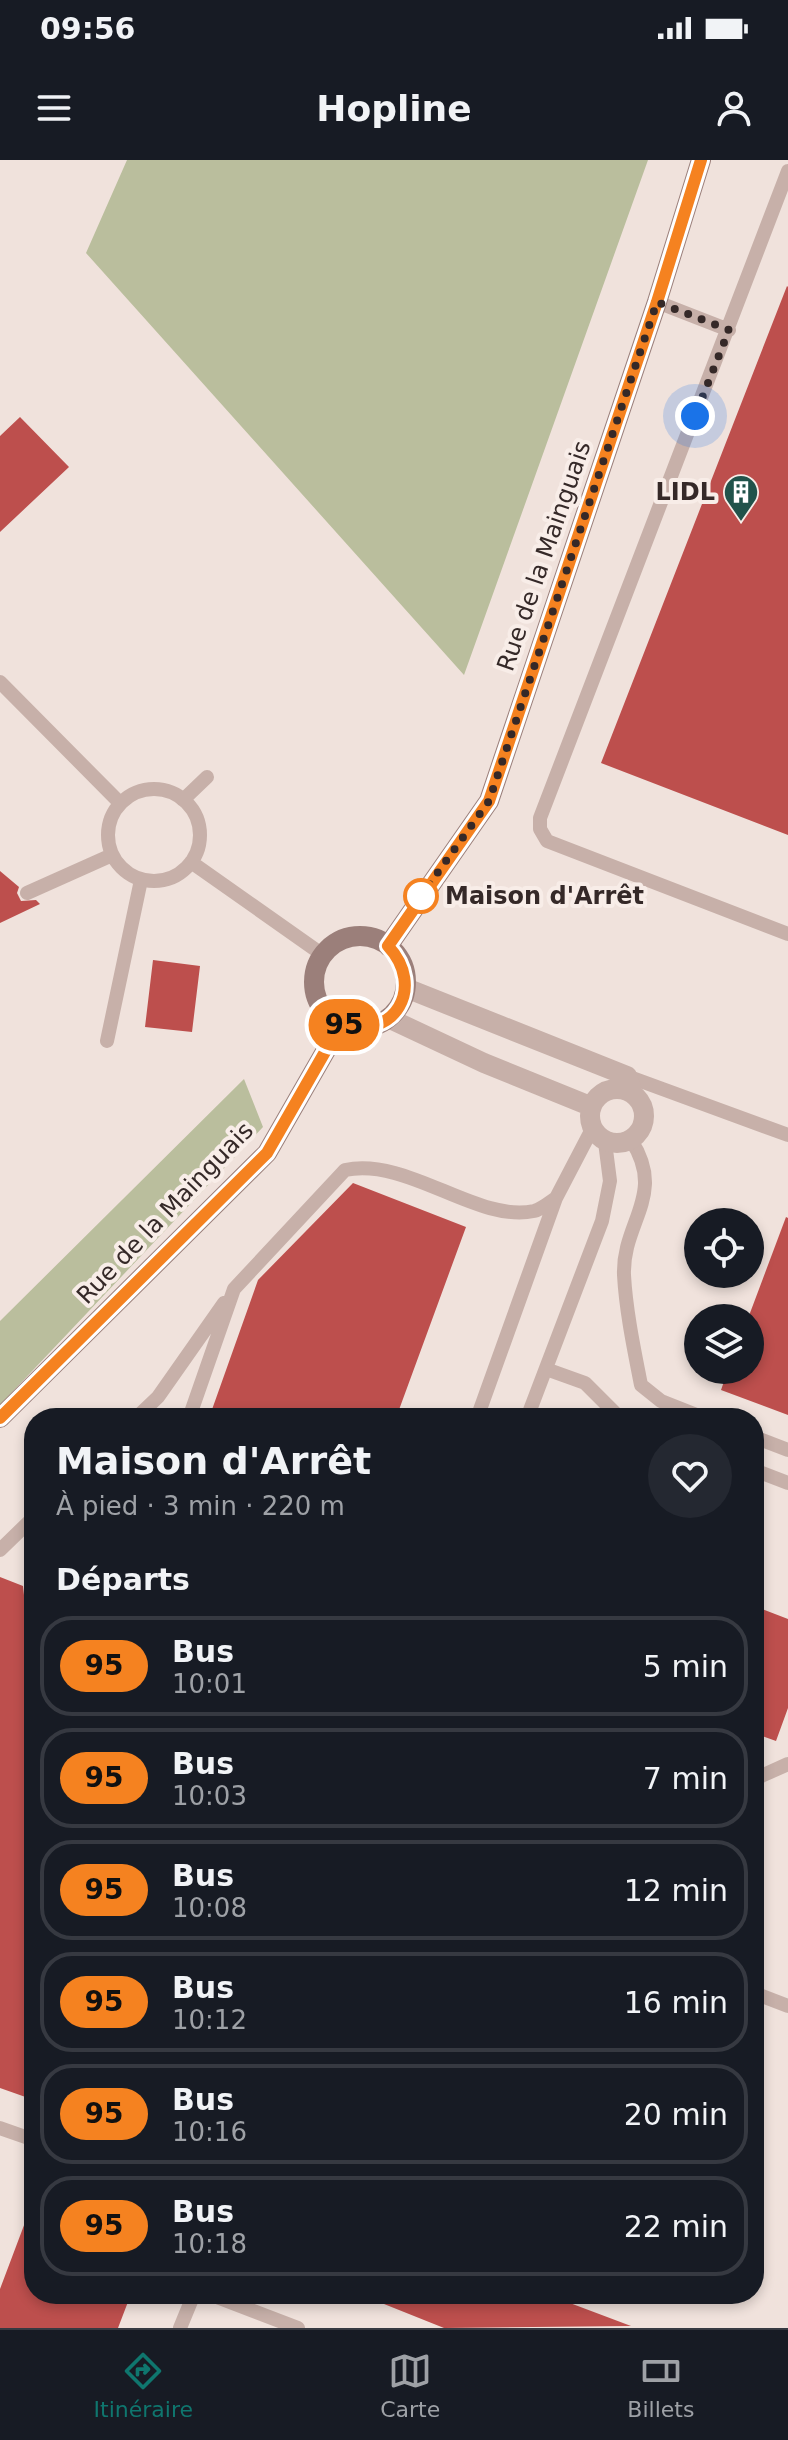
<!DOCTYPE html>
<html lang="fr">
<head>
<meta charset="utf-8">
<style>
	:root { --surface:#171b24; --page:#242831; --text:#f1f3f6; --muted:#9ea1a6; --line:#363941; --accent:#0f766e }
	body { margin:0; font-family:"DejaVu Sans",sans-serif; background:var(--page); color:var(--text); height:100vh; display:flex; flex-direction:column; font-size:30px; white-space:nowrap }
	* { box-sizing:border-box; margin:0 }
	p { font-size:26px; color:var(--muted) }
	.icon { flex:none; width:44px; height:44px; fill:none; stroke:currentColor; stroke-width:2; stroke-linecap:round; stroke-linejoin:round }
	.map { position:relative; flex:1; overflow:hidden }
	.details { position:absolute; left:24px; top:1248px; width:740px; height:896px; display:flex; flex-direction:column; background:var(--surface); border-radius:32px; box-shadow:0 4px 12px #0003 }
	.details>* { flex:none }
	.badge { padding:0 16px; border-radius:26px; font-size:28px; line-height:52px }
	.buttons { position:absolute; left:684px; top:1048px; display:grid; gap:16px }
	.buttons a { display:grid; place-items:center; width:80px; height:80px; border-radius:50%; background:var(--surface); box-shadow:0 4px 12px #0003; font-size:40px }
	.you { position:absolute; width:40px; height:40px; margin:-20px; border:6px solid #fff; border-radius:50%; background:#1a73e8; box-shadow:0 0 0 12px #1a73e833 }
	.map>.badge { position:absolute; translate:-50% -50%; box-shadow:0 0 0 4px #fff }
	h2 { padding:0 32px; font-size:30px; line-height:72px }
	.round { display:grid; place-items:center; flex:none; width:84px; height:84px; border-radius:42px; background:var(--page) }
	.head { display:flex; align-items:center; justify-content:space-between; height:136px; padding:0 32px }
	h1 { font-size:38px; font-weight:800; line-height:60px }
	ul { padding:0; list-style:none }
	li { display:flex; align-items:center; gap:24px; height:100px; margin:0 16px 12px; padding:0 16px; border:4px solid var(--line); border-radius:32px }
	li div { flex:1 }
	li b { display:block; font-size:30px }
	li em { font-style:normal }
	li .badge { min-width:88px; font-weight:700; text-align:center }
	.status { display:flex; justify-content:space-between; align-items:center; height:56px; padding:0 40px; background:var(--surface); direction:ltr }
	.status svg { height:22px; fill:currentColor }
	header { display:flex; justify-content:space-between; align-items:center; height:104px; padding:0 32px; background:var(--surface); font-size:36px; font-weight:800 }
	.dock { display:flex; justify-content:space-around; align-items:center; height:112px; border-top:2px solid var(--line); background:var(--surface); font-size:22px; color:var(--muted) }
	.dock a { display:grid; justify-items:center; gap:4px }
	.dock .active { color:var(--accent) }
	.map>svg:first-child { display:block }
</style>
</head>
<body>
<div class="status"><b>09:56</b><svg viewBox="0 0 49 12"><path d="M0 12V9h3v3zM5 12V6h3v6zM10 12V3h3v9zM15 12V0h3v12zM26 1h20v11H26zM47 4h2v5h-2z"/></svg></div>
<header><svg class="icon" aria-label="menu" viewBox="0 0 24 24"><path d="M4 6h16M4 12h16M4 18h16"/></svg>Hopline<svg class="icon" aria-label="person" viewBox="0 0 24 24"><circle cx="12" cy="8" r="4"/><path d="M4 21q1-7 8-7t8 7"/></svg></header>
<div class="map">
<svg width="788" height="2168" viewBox="0 0 788 2168">
	<rect width="100%" height="100%" fill="#f0e2dc"/>
	<path fill="#babe9d" d="M127 0H648L464 515 86 93Z
		M244 919 263 967 0 1245V1161Z"/>
	<path fill="#bd4f4d" d="M787 126 788 127V675L601 603Z
		M20 257 69 307 0 372V276Z
		M0 711 19 727 17 733 21 741 36 740 40 744 0 763Z
		M153 800 200 806 192 872 145 867Z
		M353 1023 466 1067 396 1258H209L258 1120Z
		M786 1057 788 1058V1255L721 1230 728 1210H750V1153Z
		M0 1417 23 1426 24 1435 34 1439V1940L0 1928Z
		M754 1446 788 1459V1548L776 1581 754 1573Z
		M32 2044 34 2134H131L118 2168H0V2129Z
		M359 2134H546L631 2166 444 2168Z"/>
	<g fill="none" stroke-linecap="round" stroke-linejoin="round">
		<path stroke="#c7b0a9" stroke-width="14" d="M788 11 540 658V669L547 681 788 774
			M657 142 729 170
			M0 522 120 643
			M108 675a46 46 0 1 1 92 0a46 46 0 1 1-92 0Z
			M183 640 207 617
			M191 702 323 795
			M27 733 112 695
			M107 881 141 720
			M627 916 788 975
			M631 980C667 1035 622 1062 624 1115 626 1151 634 1189 641 1225L661 1241 704 1258
			M546 1209 585 1223 620 1258
			M136 1258 158 1237 224 1143
			M189 1258 234 1129 345 1010C409 997 476 1063 534 1051 542 1049 550 1042 556 1038
			M477 1258 556 1038 592 969
			M527 1258 602 1061 610 1021 605 982
			M754 1277 788 1290
			M754 1310 788 1323
			M0 1390 34 1357
			M32 1429 34 1425
			M754 1629 759 1617 788 1604
			M754 1833 788 1846
			M0 1968 34 1980
			M209 2134 298 2168
			M180 2168 194 2134"/>
		<path stroke="#c7b0a9" stroke-width="20" d="M406 828 627 916 633 934
			M388 858 484 903 590 946
			M590 956a27 27 0 1 1 54 0a27 27 0 1 1-54 0Z"/>
		<path stroke="#9b7f7a" stroke-width="20" d="M314 822a46 46 0 1 1 92 0a46 46 0 1 1-92 0Z
			M388 786 489 641 657 142 701 0
			M0 1258 267 993 341 864"/>
	</g>
	<g fill="none" stroke-linecap="round" stroke-linejoin="round">
		<g stroke="#fff" stroke-width="18">
			<path id="line" d="M0 1258 267 993 341 864C395 881 426 827 388 786L489 641 657 142 701 0"/>
		</g>
		<use href="#line" stroke="#f58220" stroke-width="12"/>
		<path stroke="#352928" stroke-width="8" stroke-dasharray="0 14.4" d="M421 736 489 641 657 142 729 170 695 256"/>
	</g>
	<defs>
		<g id="building-pin" transform="scale(1.8)"><path d="M0 17L-7.5 6A9.5 9.5 0 1 1 7.5 6Z" fill="#21534b" stroke="#f8ede8"/><path d="M-4-6H4V6H1V3H-1V6H-4ZM-2.5-4.3h1.7v1.8h-1.7ZM.8-4.3h1.7v1.8H.8ZM-2.5-1h1.7V.8h-1.7ZM.8-1h1.7V.8H.8Z" fill="#fff"/></g>
	</defs>
	<g fill-rule="evenodd">
		<use href="#building-pin" x="741" y="332"/>
	</g>
	<circle fill="#fff" stroke="#f58220" stroke-width="4" cx="421" cy="736" r="16"/>
	<g text-anchor="middle" dominant-baseline="central" stroke-width="8" stroke-linejoin="round" paint-order="stroke">
		<g font-size="24" font-weight="bold" fill="#352928" stroke="#f8ede8" text-anchor="end">
			<text x="715" y="332">LIDL</text>
		</g>
		<g font-size="24" fill="#352928" stroke="#f8ede8">
			<text transform="translate(544 396) rotate(-71)">Rue de la Mainguais</text>
			<text transform="translate(165 1053) rotate(-46)">Rue de la Mainguais</text>
		</g>
		<g font-size="24" font-weight="bold" fill="#352928" stroke="#f8ede8" text-anchor="start">
			<text x="445" y="736">Maison d'Arrêt</text>
		</g>
	</g>
</svg>
<div class="buttons">
<a><svg class="icon" aria-label="locate" viewBox="0 0 24 24"><circle cx="12" cy="12" r="6"/><path d="M12 2v4M12 18v4M2 12h4M18 12h4"/></svg></a>
<a><svg class="icon" aria-label="layers" viewBox="0 0 24 24"><path d="M12 4l9 5-9 5-9-5zM3 14l9 5 9-5"/></svg></a>
</div>
<div class="you" style="left:695px;top:256px"></div>
<b class="badge" style="left:344px;top:865px;background:#f58220;color:#111">95</b>
<section class="details">
<div class="head"><div><h1>Maison d'Arrêt</h1><p>À pied · 3 min · 220 m</p></div><a class="round"><svg class="icon" aria-label="heart" viewBox="0 0 24 24"><path d="M12 20l-8-8c-3-5 5-10 8-4 3-6 11-1 8 4z"/></svg></a></div>
<h2>Départs</h2>
<ul>
<li><span class="badge" style="background:#f58220;color:#111">95</span><div><b>Bus</b><p>10:01</p></div><em>5 min</em></li>
<li><span class="badge" style="background:#f58220;color:#111">95</span><div><b>Bus</b><p>10:03</p></div><em>7 min</em></li>
<li><span class="badge" style="background:#f58220;color:#111">95</span><div><b>Bus</b><p>10:08</p></div><em>12 min</em></li>
<li><span class="badge" style="background:#f58220;color:#111">95</span><div><b>Bus</b><p>10:12</p></div><em>16 min</em></li>
<li><span class="badge" style="background:#f58220;color:#111">95</span><div><b>Bus</b><p>10:16</p></div><em>20 min</em></li>
<li><span class="badge" style="background:#f58220;color:#111">95</span><div><b>Bus</b><p>10:18</p></div><em>22 min</em></li>
</ul>
</section>
</div>
<nav class="dock">
<a class="active"><svg class="icon" aria-label="directions" viewBox="0 0 24 24"><path d="M12 3l9 9-9 9-9-9zM9 14v-3h6M13 9l2 2-2 2"/></svg>Itinéraire</a>
<a><svg class="icon" aria-label="map" viewBox="0 0 24 24"><path d="M3 6l6-2 6 2 6-2v14l-6 2-6-2-6 2zM9 4v14M15 6v14"/></svg>Carte</a>
<a><svg class="icon" aria-label="tickets" viewBox="0 0 24 24"><path d="M3 7h18v10H3zM15 7v10"/></svg>Billets</a>
</nav>
</body>
</html>
